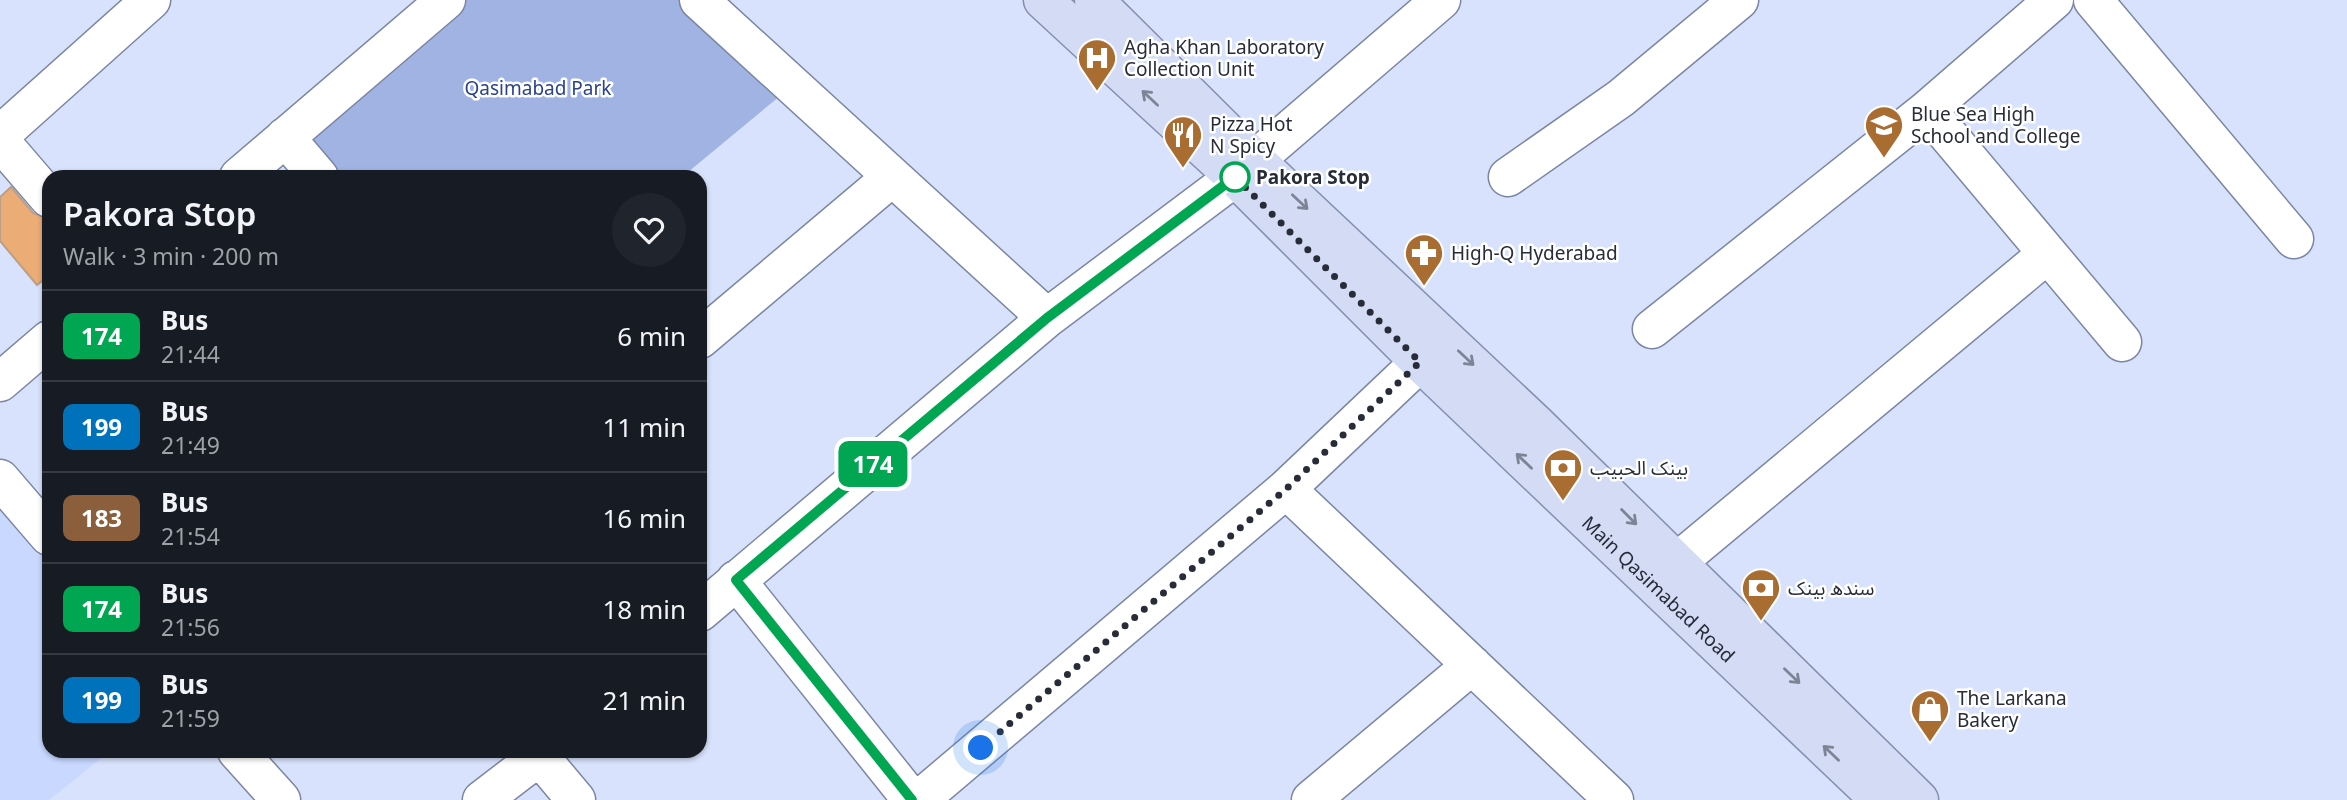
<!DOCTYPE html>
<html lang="en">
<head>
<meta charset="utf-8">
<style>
	:root { --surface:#171b24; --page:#20242c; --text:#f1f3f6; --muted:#9ea1a6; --line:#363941 }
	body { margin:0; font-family:"Noto Sans","Noto Sans Arabic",sans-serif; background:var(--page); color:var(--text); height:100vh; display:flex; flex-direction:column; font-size:26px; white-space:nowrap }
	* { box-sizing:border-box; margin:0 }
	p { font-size:23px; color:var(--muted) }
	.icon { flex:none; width:38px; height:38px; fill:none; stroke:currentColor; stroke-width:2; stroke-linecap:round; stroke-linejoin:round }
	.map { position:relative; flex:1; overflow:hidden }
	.panel { position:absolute; left:42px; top:170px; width:665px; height:588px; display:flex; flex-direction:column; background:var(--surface); border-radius:21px; box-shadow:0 2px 5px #0004 }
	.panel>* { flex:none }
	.badge { padding:0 14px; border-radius:10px; font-size:24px; line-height:46px }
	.you { position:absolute; width:35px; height:35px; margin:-18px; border:5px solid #fff; border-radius:50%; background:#1a73e8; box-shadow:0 0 0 10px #1a73e833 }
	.map>.badge { position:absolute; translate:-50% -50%; box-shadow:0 0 0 4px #fff }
	.round { display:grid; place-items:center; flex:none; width:74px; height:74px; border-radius:37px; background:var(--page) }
	.overview { display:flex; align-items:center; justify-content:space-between; height:119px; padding:0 21px }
	h1 { font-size:33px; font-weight:600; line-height:52px }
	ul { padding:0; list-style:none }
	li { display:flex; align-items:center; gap:21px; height:91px; padding:0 21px; border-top:2px solid var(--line) }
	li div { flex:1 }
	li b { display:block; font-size:26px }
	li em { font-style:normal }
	li .badge { min-width:77px; font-weight:700; text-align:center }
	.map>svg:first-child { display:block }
</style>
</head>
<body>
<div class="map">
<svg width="2347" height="800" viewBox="0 0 2347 800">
	<rect width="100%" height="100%" fill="#d8e2fc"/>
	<path fill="#c8d8ff" d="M0 478 49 535V751H110L49 800H0Z"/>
	<path fill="#a1b3e3" d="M446 0H699L792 86 682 177H319L285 137Z"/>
	<path fill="#ebac75" stroke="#bb9f88" stroke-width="2" d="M11 187 33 213 49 219V275L37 285 0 241V197Z"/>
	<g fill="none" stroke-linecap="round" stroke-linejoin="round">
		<g stroke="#7b86a4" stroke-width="41">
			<path id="minor" d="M699 0 1047 318 1235 177
				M2054 0 1927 110 2122 342
				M2093 0 2294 239
				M0 135 151 0
				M285 137 319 177
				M0 141 49 198
				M1255 160 1441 0
				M239 177 446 0
				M1508 177 1621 98 1739 0
				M1652 329 1927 110
				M700 339 892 177
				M0 382 49 340
				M0 479 49 536
				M1286 489 1420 362
				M1676 563 2046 255
				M736 580 912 800
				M700 612 1047 318
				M237 751 281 800
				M535 751 576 800
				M482 800 546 751
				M919 800 1286 489 1614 800
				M1311 800 1472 665"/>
		</g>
		<g stroke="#838fae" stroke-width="41">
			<g id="major">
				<path id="s1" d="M1043 0 1235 177 1420 362 1880 800"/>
				<path d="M1094 0 1255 160 1536 424 1919 800"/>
			</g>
		</g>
		<use href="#minor" stroke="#fff" stroke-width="38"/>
		<use href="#major" stroke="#d3dcf4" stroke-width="38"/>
	</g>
	<defs><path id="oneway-shaft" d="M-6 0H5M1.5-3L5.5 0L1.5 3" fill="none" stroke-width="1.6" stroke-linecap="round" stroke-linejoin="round" transform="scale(1.75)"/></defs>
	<g stroke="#7d8496">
		<use href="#oneway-shaft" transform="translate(1150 98) rotate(-137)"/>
		<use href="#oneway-shaft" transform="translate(1300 202) rotate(43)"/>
		<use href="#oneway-shaft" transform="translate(1466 358) rotate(43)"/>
		<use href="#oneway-shaft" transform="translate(1524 461) rotate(-136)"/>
		<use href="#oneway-shaft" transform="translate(1629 517) rotate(45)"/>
		<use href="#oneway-shaft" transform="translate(1792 676) rotate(44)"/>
		<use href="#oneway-shaft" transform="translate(1831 753) rotate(-136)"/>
	</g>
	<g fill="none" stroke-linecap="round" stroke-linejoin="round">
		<g stroke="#fff" stroke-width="16">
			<path id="line" d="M912 800 736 580 1047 318 1235 177"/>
		</g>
		<use href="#line" stroke="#00a651" stroke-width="10"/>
		<path stroke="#272c38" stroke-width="7" stroke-dasharray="0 12.6" d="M981 748 1286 489 1420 362 1235 177"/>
	</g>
	<defs>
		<g id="hospital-pin" transform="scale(2.0125)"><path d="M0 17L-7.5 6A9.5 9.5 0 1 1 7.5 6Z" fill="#a96c31" stroke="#fff"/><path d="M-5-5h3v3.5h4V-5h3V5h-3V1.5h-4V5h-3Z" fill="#fff"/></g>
		<g id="university-pin" transform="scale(2.0125)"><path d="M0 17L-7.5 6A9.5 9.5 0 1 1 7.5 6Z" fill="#a96c31" stroke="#fff"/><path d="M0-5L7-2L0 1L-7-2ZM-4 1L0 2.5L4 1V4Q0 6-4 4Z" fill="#fff"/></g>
		<g id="restaurant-pin" transform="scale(2.0125)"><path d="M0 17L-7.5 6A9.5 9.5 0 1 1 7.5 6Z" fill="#a96c31" stroke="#fff"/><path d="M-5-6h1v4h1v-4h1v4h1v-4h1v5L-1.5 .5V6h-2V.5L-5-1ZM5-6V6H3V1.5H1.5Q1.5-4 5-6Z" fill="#fff"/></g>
		<g id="pharmacy-pin" transform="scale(2.0125)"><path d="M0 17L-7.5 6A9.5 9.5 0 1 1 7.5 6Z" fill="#a96c31" stroke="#fff"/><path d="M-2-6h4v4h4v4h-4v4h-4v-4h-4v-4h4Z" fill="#fff"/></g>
		<g id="bank-pin" transform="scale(2.0125)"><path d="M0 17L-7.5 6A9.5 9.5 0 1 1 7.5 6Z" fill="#a96c31" stroke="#fff"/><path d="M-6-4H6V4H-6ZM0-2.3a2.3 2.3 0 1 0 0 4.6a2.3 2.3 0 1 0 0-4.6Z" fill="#fff"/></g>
		<g id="shop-pin" transform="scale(2.0125)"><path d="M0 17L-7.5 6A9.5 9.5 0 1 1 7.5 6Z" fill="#a96c31" stroke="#fff"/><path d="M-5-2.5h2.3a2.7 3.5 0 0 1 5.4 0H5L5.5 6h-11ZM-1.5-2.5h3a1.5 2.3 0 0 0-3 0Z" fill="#fff"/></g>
	</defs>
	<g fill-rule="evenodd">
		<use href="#hospital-pin" x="1097" y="58"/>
		<use href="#university-pin" x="1884" y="125"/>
		<use href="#restaurant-pin" x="1183" y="135"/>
		<use href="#pharmacy-pin" x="1424" y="253"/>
		<use href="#bank-pin" x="1563" y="468"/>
		<use href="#bank-pin" x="1761" y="588"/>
		<use href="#shop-pin" x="1930" y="709"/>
	</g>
	<circle fill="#fff" stroke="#00a651" stroke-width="3.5" cx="1235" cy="177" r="14"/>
	<g text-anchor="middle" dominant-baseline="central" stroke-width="5" stroke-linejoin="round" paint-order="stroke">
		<g font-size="19" fill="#272c38" stroke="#fff" text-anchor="start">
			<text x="1124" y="47">Agha Khan Laboratory<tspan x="1124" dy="22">Collection Unit</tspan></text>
			<text x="1911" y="114">Blue Sea High<tspan x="1911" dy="22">School and College</tspan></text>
			<text x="1210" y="124">Pizza Hot<tspan x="1210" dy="22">N Spicy</tspan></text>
			<text x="1451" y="253">High-Q Hyderabad</text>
			<text x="1590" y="468">بينک الحبيب</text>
			<text x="1788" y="588">سندھ بینک</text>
			<text x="1957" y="698">The Larkana<tspan x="1957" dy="22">Bakery</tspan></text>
		</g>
		<g font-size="19" fill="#2b4290" stroke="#fff">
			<text x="538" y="88">Qasimabad Park</text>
		</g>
		<g font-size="19" font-weight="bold" fill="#272c38" stroke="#fff" text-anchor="start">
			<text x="1256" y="177">Pakora Stop</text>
		</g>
		<g font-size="19" fill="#272c38" stroke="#fff">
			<text stroke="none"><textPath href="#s1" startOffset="852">Main Qasimabad Road</textPath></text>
		</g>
	</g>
</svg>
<div class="you" style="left:981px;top:748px"></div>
<b class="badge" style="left:873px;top:464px;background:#00a651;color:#fff">174</b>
<section class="panel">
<div class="overview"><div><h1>Pakora Stop</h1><p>Walk · 3 min · 200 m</p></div><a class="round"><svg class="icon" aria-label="heart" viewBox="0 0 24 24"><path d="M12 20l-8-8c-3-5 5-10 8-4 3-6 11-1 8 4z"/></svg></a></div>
<ul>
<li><span class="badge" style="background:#00a651;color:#fff">174</span><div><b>Bus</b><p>21:44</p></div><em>6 min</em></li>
<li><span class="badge" style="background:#0072bc;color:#fff">199</span><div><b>Bus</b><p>21:49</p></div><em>11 min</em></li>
<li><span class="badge" style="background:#8b5e3c;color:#fff">183</span><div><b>Bus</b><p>21:54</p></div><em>16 min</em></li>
<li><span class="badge" style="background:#00a651;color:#fff">174</span><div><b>Bus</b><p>21:56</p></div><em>18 min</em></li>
<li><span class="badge" style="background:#0072bc;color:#fff">199</span><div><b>Bus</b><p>21:59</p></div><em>21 min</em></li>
</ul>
</section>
</div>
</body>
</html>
